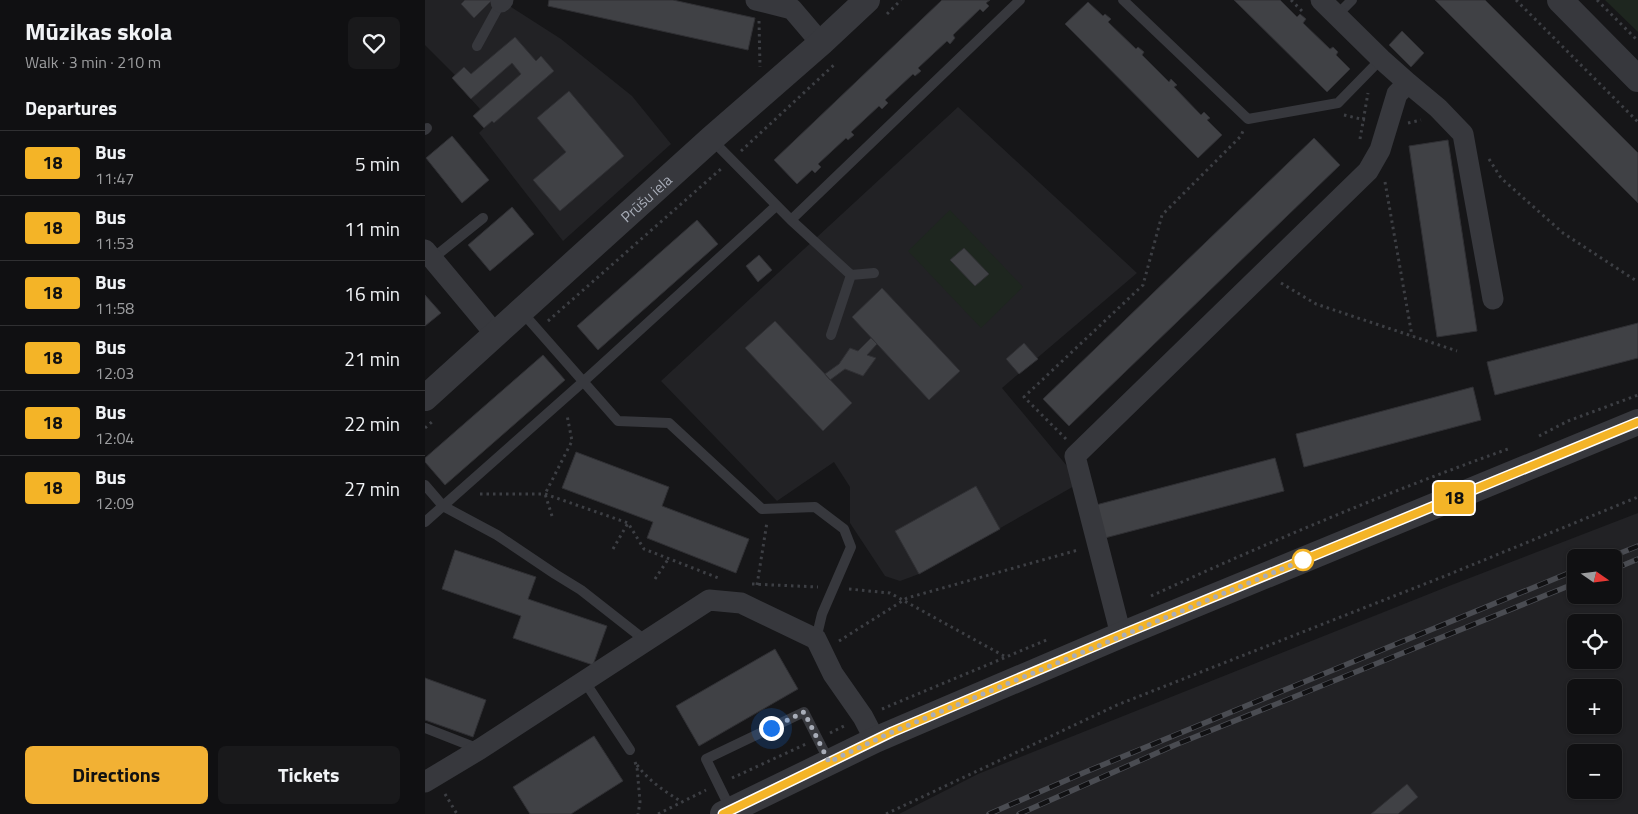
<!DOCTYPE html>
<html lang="en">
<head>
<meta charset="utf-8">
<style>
	:root { --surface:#101012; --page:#19191b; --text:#f1f3f6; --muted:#9c9d9f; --line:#303032; --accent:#f2b134 }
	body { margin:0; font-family:"Titillium Web",sans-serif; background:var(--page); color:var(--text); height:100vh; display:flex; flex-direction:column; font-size:19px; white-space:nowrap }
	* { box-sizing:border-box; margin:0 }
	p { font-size:16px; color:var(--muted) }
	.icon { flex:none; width:28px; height:28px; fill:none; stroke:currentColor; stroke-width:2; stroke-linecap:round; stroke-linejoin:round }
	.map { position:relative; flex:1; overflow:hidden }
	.panel { display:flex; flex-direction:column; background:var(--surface); width:425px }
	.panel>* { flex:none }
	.badge { padding:0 10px; border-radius:4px; font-size:18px; line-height:32px }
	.needle { width:32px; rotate:104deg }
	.tools { position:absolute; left:1142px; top:549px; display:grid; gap:10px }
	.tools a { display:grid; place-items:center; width:55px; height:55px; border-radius:8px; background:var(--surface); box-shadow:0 1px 4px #0004,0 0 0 1px var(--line); font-size:25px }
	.you { position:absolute; width:25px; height:25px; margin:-12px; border:4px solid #fff; border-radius:50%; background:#1a73e8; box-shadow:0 0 0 8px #1a73e833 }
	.map>.badge { position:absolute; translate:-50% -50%; box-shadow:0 0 0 2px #fff }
	h2 { padding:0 25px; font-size:19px; line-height:45px }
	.round { display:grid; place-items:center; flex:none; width:52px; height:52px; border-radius:8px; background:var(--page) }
	.headline { display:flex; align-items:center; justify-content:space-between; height:85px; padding:0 25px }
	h1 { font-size:24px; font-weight:700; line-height:38px }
	.button { display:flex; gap:10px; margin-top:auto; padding:10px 25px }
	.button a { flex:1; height:58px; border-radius:8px; background:var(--accent); color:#111; font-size:20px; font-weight:700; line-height:58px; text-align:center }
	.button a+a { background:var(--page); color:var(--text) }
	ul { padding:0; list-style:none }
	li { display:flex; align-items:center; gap:15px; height:65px; padding:0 25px; border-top:1px solid var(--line) }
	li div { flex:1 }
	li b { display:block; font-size:19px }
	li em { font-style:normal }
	li .badge { min-width:55px; font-weight:700; text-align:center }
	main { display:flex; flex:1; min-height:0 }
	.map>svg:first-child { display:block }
</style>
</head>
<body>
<main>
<section class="panel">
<div class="headline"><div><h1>Mūzikas skola</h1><p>Walk · 3 min · 210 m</p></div><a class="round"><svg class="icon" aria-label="heart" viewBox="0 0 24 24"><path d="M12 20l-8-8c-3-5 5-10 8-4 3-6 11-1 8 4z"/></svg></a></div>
<h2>Departures</h2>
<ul>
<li><span class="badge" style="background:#f4b427;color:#111">18</span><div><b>Bus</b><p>11:47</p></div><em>5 min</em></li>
<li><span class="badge" style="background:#f4b427;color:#111">18</span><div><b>Bus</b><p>11:53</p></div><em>11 min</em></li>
<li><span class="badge" style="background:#f4b427;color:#111">18</span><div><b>Bus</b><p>11:58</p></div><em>16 min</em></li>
<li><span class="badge" style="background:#f4b427;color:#111">18</span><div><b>Bus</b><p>12:03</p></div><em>21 min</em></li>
<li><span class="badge" style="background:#f4b427;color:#111">18</span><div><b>Bus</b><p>12:04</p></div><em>22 min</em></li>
<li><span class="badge" style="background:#f4b427;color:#111">18</span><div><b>Bus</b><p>12:09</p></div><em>27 min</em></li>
</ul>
<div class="button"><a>Directions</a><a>Tickets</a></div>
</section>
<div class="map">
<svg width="1213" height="814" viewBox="0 0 1213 814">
	<rect width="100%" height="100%" fill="#161618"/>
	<path fill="#222225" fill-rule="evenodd" d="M0 0H75L136 39 207 96 246 144 138 241 54 133 59 128 48 116 55 109 27 78 30 75 0 45Z
		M533 107 712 273 577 388 642 466 651 485 494 574 475 581 460 576 425 523V487L409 462 352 501 236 381Z
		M1213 513V814H474L553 774 1024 586ZM1151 558H1189V595H1151ZM1151 622H1189V660H1151ZM1151 688H1189V725H1151ZM1151 752H1189V790H1151Z"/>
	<path fill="#1e261f" d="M1180 0H1213V32Z
		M525 210 598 287 556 328 483 251Z"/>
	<path fill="#404145" stroke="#303034" d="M40 0H67L49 18 36 4Z
		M124 0H248L330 18 323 50 123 6Z
		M517 0H565L561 3 564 6 558 12 555 9 528 35 530 38 525 44 522 41 493 68 496 71 490 76 488 74 460 100 463 103 457 109 454 106 426 132 429 135 423 140 421 138 393 164 396 167 390 173 387 170 372 184 349 160Z
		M809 0H855L872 17 875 14 881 19 878 23 905 49 908 47 913 52 911 55 925 69 902 92Z
		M1010 0H1060L1213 153V203Z
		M663 2 678 16 680 14 686 19 683 22 711 49 713 47 719 52 717 55 744 82 746 79 752 85 749 87 776 115 779 112 785 118 782 120 797 135 773 158 640 24Z
		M977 31 999 53 986 67 964 45Z
		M90 37 111 61 116 56 129 71 69 123 67 121 59 128 48 116 96 74 87 63 46 99 27 78 39 67 46 74Z
		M144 91 199 156 135 211 108 180 141 152 112 118Z
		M27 136 64 180 37 203 1 158Z
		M889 138 915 165 644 426 618 399Z
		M1023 140 1052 331 1012 337 984 146Z
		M87 207 109 234 65 271 43 245Z
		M272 220 293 244 173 350 152 326Z
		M539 248 564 274 550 286 525 260Z
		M334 255 347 270 333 282 321 266Z
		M457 288 535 371 504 400 427 317Z
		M0 295 16 313 0 326Z
		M350 321 427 403 398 431 320 348Z
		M1213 323V358L1070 395 1062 362Z
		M446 338 452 344 442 355 451 358 438 376 420 369 405 380 400 374 414 364 425 348 433 351Z
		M599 343 613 359 594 374 581 359Z
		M118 355 140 380 20 485 0 462V458Z
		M1048 387 1056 420 879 467 871 434Z
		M151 452 244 487 237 506 324 539 311 573 222 538 228 522 137 488Z
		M850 458 859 491 676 539 667 506Z
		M551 486 575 529 494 574 470 531Z
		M30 550 111 577 103 599 182 626 168 665 88 638 96 616 17 589Z
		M350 649 373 689 274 746 251 706Z
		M0 678 61 700 48 737 0 720Z
		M169 736 198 781 146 814H105L88 787Z
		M982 784 993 797 973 814H946Z"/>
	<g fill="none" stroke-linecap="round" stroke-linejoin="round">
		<path stroke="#3d3f44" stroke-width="3" stroke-dasharray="2.5 4" stroke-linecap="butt" d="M866 0 878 12
			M1091 0 1213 122
			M1172 0 1213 41
			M462 14 476 0
			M334 21 335 67
			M919 115 940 120
			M983 123 996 120
			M935 139 943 93
			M316 151 411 63
			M1064 159 1076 178 1138 233 1213 282
			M960 182 987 336
			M856 283 891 304 1032 351
			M123 321 297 168
			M0 428 9 420
			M1114 436 1143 421 1213 395
			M641 439 599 397 718 285 737 215 816 136 818 131
			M55 494H120L203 523 219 549 296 579
			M127 516 120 494 147 441 142 415
			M188 549 203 523
			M230 579 244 558
			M327 584 393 587
			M332 585 342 522
			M424 589 465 593 579 656
			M726 596C844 542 962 492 1083 449
			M414 641 482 598 653 550
			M457 709 624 639
			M405 733 419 726
			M210 762 212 767 215 802 213 814
			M212 765C224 781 239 791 257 802
			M307 778 381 744
			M20 794 32 814
			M233 814 281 790
			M461 814 692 705 1020 576 1213 497"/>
		<path stroke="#37383d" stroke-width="10" d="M698 0 823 119 913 103 956 59
			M912 15 927 0
			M52 46 76 2
			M0 130 2 128
			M286 139 366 220 595 0
			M366 220 426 275 449 273
			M7 259 58 218
			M97 312 193 421 244 423 337 509 390 507 419 529 426 547 397 614 391 639
			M406 335 426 275
			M0 485 18 506 159 381 351 206
			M0 522 18 506 72 535 130 574 156 590 221 641
			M160 682 205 750
			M0 728 54 749
			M306 810 281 759 379 712 404 761"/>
		<path stroke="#37383d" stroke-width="21" d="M331 0 367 9 396 43
			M76 2 78 0
			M983 83 1013 108 1038 134 1068 299
			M0 250 71 335
			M696 635 650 456 943 171 955 150 972 94 983 83 956 59 896 0
			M0 782 55 749 284 600 316 603 391 639 408 674 438 717 450 740"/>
		<g stroke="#37383d" stroke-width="26">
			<path d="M1135 0 1213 79"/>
			<path id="s1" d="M0 398 286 139 396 43 442 0"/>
			<path d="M298 814 450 740 696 635 1213 422"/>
		</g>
		<g stroke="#4a4c52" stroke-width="5.5">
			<path id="rail" d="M1183 558 1213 546
				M1189 569 1213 559
				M564 814 658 773 1151 570
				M594 814 750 745 1151 583"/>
		</g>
		<use href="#rail" stroke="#111113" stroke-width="4" stroke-dasharray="11" stroke-linecap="butt"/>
	</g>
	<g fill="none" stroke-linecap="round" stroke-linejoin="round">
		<g stroke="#fff" stroke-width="11">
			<path id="line" d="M298 814 467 732 696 635 1213 422"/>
		</g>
		<use href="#line" stroke="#f4b427" stroke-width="8"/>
		<path stroke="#a8adb8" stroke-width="5" stroke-dasharray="0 9" d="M346 728 379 712 404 762 467 732 881 559 878 560"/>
	</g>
	<circle fill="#fff" stroke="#f4b427" stroke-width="2.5" cx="878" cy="560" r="10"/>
	<g text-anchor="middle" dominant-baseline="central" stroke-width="4" stroke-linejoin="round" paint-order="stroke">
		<g font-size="15" fill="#a8adb8" stroke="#111113">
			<text stroke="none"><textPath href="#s1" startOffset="298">Prūšu iela</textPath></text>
		</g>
	</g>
</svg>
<div class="tools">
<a><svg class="needle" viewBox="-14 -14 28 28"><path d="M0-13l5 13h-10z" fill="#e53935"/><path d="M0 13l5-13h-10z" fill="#9c9d9f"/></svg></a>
<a><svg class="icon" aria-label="locate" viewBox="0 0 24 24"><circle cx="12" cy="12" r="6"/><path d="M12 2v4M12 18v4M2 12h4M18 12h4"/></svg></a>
<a>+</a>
<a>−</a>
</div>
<div class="you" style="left:346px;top:728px"></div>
<b class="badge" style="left:1029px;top:498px;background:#f4b427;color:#111">18</b>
</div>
</main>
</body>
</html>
